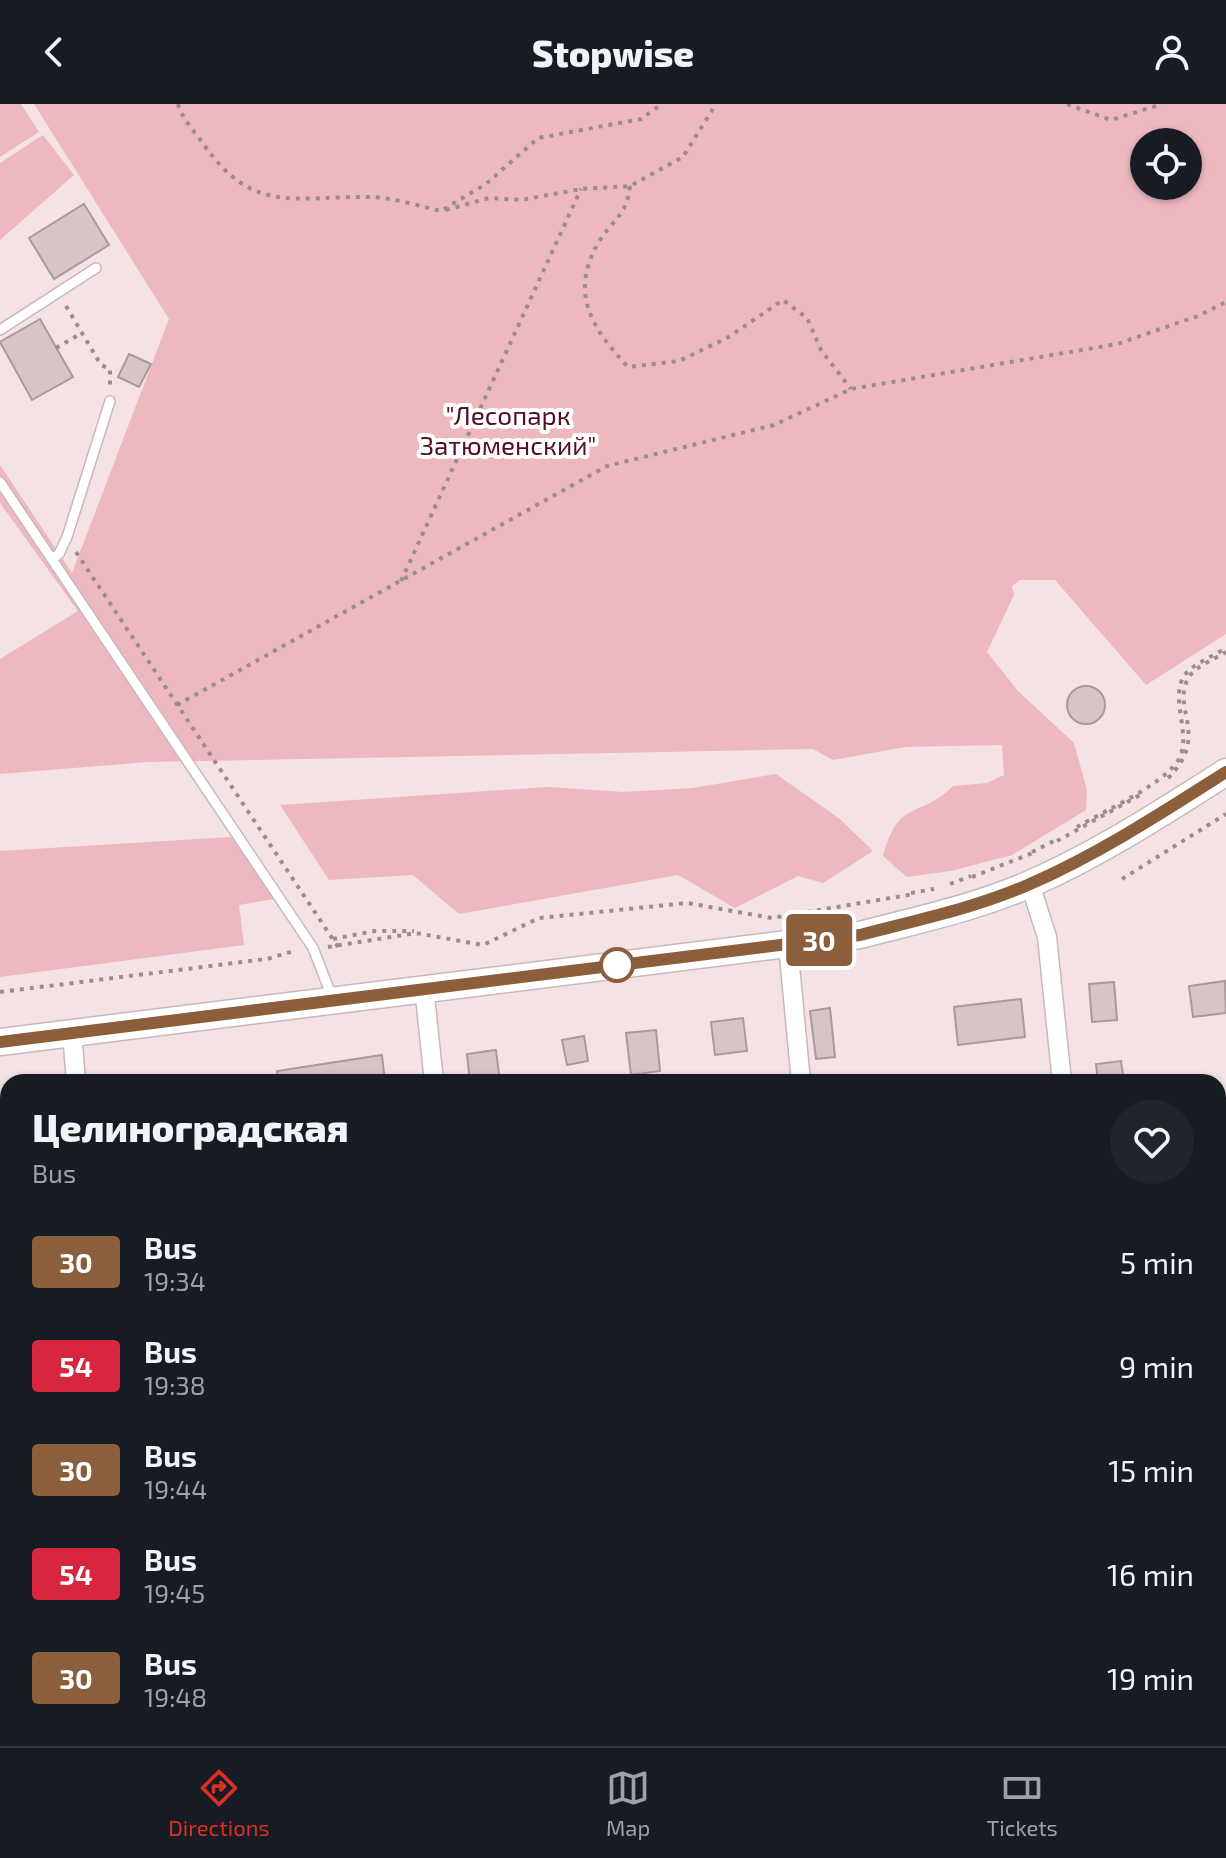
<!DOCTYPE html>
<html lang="en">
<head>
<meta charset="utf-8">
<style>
	:root { --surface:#171b24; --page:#20242c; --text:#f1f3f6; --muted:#9ea1a6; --line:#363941; --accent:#d93025 }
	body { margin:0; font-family:"Exo 2",sans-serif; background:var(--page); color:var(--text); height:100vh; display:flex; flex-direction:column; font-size:30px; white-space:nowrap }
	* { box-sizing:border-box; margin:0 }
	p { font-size:26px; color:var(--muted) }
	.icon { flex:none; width:44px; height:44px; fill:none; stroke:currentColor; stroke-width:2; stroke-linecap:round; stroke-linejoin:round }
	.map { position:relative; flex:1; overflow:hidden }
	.side { position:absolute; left:0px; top:970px; width:1226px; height:672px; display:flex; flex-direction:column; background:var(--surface); border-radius:24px 24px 0 0; box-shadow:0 2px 6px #0004 }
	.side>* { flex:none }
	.badge { padding:0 16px; border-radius:6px; font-size:28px; line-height:52px }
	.buttons { position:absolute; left:1130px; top:24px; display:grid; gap:16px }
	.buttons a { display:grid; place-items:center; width:72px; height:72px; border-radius:50%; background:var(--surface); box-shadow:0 2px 6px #0004; font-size:40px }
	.map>.badge { position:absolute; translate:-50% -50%; box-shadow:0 0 0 4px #fff }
	.round { display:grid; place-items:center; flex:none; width:84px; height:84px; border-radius:42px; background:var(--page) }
	.summary { display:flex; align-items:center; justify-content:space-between; height:136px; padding:0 32px }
	h1 { font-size:38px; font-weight:800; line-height:60px }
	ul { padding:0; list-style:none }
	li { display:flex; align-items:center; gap:24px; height:104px; padding:0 32px }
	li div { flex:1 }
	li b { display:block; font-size:30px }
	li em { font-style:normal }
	li .badge { min-width:88px; font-weight:700; text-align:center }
	header { display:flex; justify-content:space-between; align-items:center; height:104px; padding:0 32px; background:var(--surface); font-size:36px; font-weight:800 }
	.menu { display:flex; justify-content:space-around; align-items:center; height:112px; border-top:2px solid var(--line); background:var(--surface); font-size:22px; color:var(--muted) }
	.menu a { display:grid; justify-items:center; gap:4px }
	.menu .current { color:var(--accent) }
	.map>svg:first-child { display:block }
</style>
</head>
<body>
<header><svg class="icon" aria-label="back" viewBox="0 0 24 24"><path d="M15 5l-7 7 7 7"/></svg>Stopwise<svg class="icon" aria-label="person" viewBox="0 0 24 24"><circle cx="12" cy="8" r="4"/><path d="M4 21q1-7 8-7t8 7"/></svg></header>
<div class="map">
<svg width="1226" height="1642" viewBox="0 0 1226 1642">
	<rect width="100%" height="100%" fill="#f4e2e4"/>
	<path fill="#eeb8c0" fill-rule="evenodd" d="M0 0H21L39 28 0 53Z
		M34 0H1226V530L1146 581 1055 476H1020L1012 482 1014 491 987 548 1018 587 1074 639 1087 686 1086 706 1012 751 951 767 907 773 883 752C899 693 919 716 953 682L987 679 1004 671 1002 641 905 643 833 656 813 645 148 658 0 670V555L78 507 0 399V361L72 469 169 215ZM1144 38H1188V82H1144Z
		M43 31 74 71 0 136V59Z
		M776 670 840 715 873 747 823 779 798 772 735 804 678 771 459 810 413 771 329 776 280 701 548 683 623 688 693 684Z
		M231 733 274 795 239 801 244 841 0 873V747Z"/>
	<path fill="#d6c5c7" stroke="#a9999b" stroke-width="2" d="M84 100 109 141 54 175 29 134Z
		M40 215 73 273 32 296 0 238Z
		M129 250 151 260 139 283 118 273Z
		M1067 601a19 19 0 1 1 38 0a19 19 0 1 1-38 0Z
		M1225 877 1226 909 1193 913 1189 882Z
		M1114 878 1117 916 1092 918 1089 880Z
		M1021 895 1025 933 958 941 954 903Z
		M830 904 835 953 816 955 810 907Z
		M743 914 747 947 715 951 711 918Z
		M656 926 660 967 631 971 626 929Z
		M584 932 588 957 567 961 562 936Z
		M496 946 500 978H470L467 950Z
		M382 951 385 978H278L277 967Z
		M1121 957 1124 978H1098L1096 960Z"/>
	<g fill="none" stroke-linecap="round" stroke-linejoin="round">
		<g stroke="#c9b8ba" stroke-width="12">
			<path id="lane" d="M0 226 96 164
				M0 378 313 844 332 893
				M52 455 59 450 67 433 110 297"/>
		</g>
		<g stroke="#c9b8ba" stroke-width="21">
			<path id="street" d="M1030 780 1047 833 1062 978
				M788 841 801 978
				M424 883 434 978
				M72 928 76 978
				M1218 1263 1226 1262
				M1218 1280 1226 1366
				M0 1553 8 1552
				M131 1634 132 1642
				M404 1634 405 1642
				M574 1634 575 1642
				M859 1634 860 1642
				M1140 1634 1141 1642"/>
		</g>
		<g stroke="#c9b8ba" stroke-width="29">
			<path id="secondary" d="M0 938 860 831C917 816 975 804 1030 780 1099 750 1163 708 1226 668"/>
		</g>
		<path stroke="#9a8d8e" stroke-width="4" stroke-dasharray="4 6" stroke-linecap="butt" d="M178 0C182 15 195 28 204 41 254 111 294 92 369 93 392 93 418 102 441 107L486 80 538 34 641 15 662 0
			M1067 0 1111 16 1162 0
			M630 82C627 113 611 116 597 141 569 192 594 226 628 263L679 257 727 234 783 196 807 214 821 246 851 285
			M446 106 489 94 521 96 581 85 630 82 683 53 716 0
			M66 202 101 261 110 265V282
			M56 244 82 229
			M76 448 338 843
			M401 477 581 85
			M177 601 607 362 774 321 851 285 1117 240 1198 212 1226 198
			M1168 674C1211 632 1170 604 1189 573 1196 562 1215 555 1226 548
			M1077 723C1104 707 1159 683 1177 658 1194 634 1169 596 1184 572 1192 560 1214 552 1226 544
			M1057 737 1140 691
			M1032 748 1056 736
			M972 773 1035 748
			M1122 775 1226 710
			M950 780 971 772
			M911 789 934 785
			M333 835 375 827H414
			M328 843 416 829 483 841 539 814 687 799 772 814 914 790
			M0 888 267 855 294 847"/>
		<use href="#lane" stroke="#fff" stroke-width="9"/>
		<use href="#street" stroke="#fff" stroke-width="18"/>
		<use href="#secondary" stroke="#fff" stroke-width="26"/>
	</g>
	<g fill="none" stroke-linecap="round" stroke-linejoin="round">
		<g stroke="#fff" stroke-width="18">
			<path id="line" d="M0 938 860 831C917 816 976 804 1030 780 1099 750 1163 708 1226 668"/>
		</g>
		<use href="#line" stroke="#8b5e3c" stroke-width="12"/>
	</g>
	<circle fill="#fff" stroke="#8b5e3c" stroke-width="4" cx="617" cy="861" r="16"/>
	<g text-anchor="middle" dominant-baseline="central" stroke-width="8" stroke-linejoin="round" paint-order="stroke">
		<g font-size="26" fill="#540f24" stroke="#fff">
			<text x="508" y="310">"Лесопарк<tspan x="508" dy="30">Затюменский"</tspan></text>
		</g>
	</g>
</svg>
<div class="buttons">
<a><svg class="icon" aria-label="locate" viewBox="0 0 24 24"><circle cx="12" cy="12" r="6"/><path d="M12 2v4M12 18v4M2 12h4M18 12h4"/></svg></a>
</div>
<b class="badge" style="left:819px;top:836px;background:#8b5e3c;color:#fff">30</b>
<section class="side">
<div class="summary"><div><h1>Целиноградская</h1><p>Bus</p></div><a class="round"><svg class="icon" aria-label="heart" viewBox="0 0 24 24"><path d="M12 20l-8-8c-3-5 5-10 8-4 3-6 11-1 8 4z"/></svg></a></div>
<ul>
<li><span class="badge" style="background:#8b5e3c;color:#fff">30</span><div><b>Bus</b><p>19:34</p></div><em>5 min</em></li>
<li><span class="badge" style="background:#d7263d;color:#fff">54</span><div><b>Bus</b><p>19:38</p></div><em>9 min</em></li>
<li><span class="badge" style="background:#8b5e3c;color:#fff">30</span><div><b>Bus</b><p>19:44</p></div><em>15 min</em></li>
<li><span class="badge" style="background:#d7263d;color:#fff">54</span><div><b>Bus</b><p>19:45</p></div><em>16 min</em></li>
<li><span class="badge" style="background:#8b5e3c;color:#fff">30</span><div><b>Bus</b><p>19:48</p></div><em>19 min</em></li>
</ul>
</section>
</div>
<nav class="menu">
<a class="current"><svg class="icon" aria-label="directions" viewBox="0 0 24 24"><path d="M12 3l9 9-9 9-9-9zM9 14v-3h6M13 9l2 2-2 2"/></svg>Directions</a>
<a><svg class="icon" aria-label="map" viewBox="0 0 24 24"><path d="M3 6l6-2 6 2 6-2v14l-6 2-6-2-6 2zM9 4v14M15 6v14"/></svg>Map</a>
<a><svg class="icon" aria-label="tickets" viewBox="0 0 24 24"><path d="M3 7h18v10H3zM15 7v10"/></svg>Tickets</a>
</nav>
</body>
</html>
